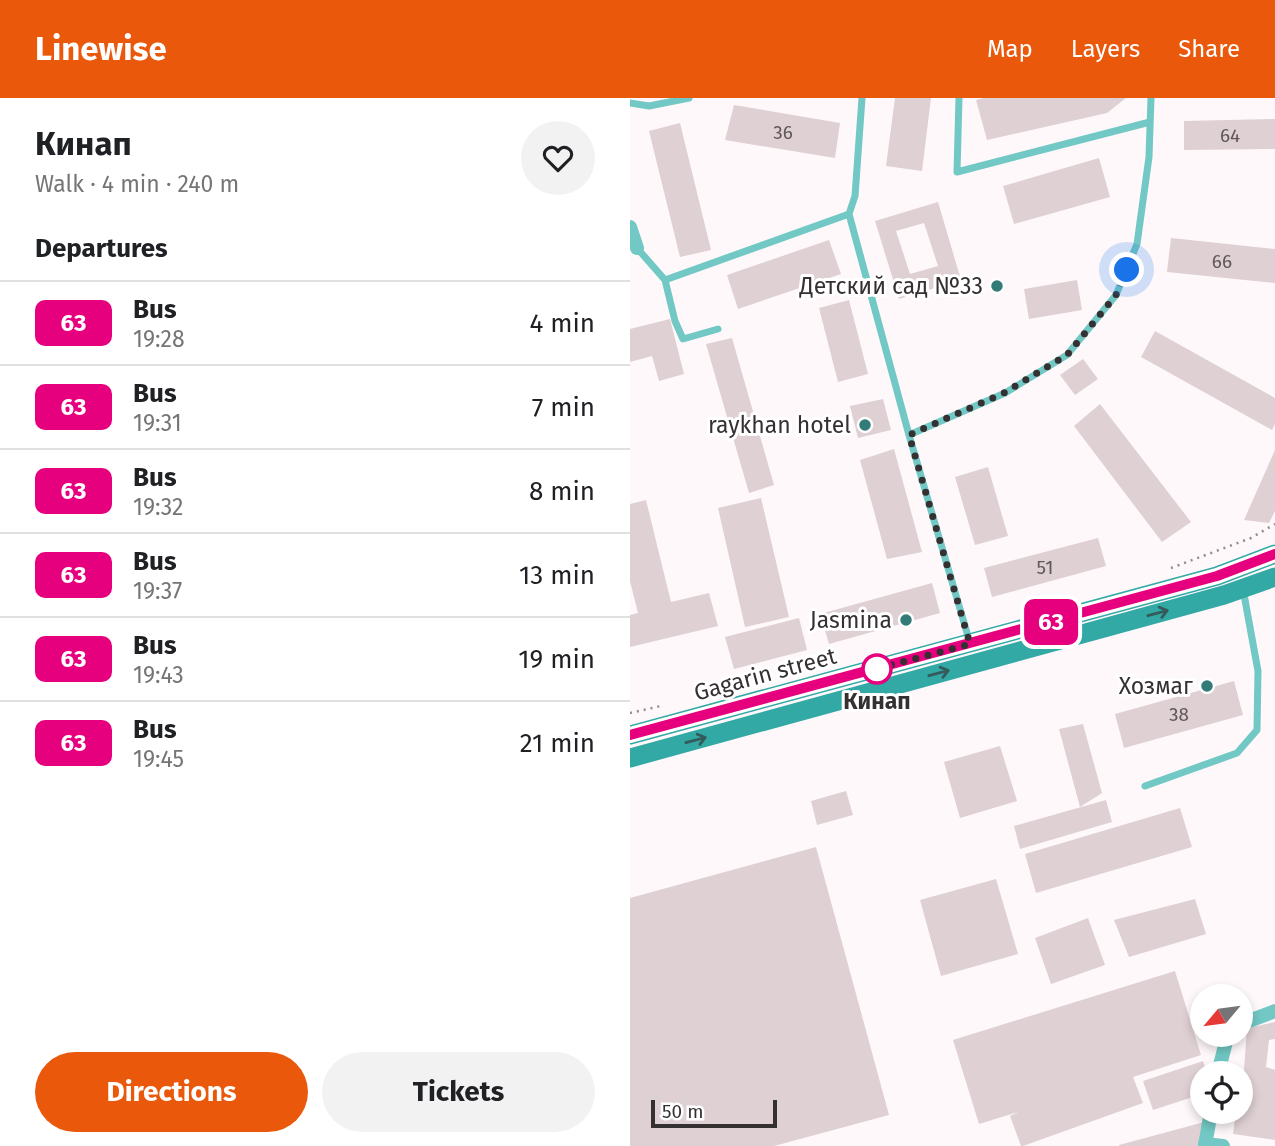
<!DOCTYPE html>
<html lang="en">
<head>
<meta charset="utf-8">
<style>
	:root { --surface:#fff; --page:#f2f2f2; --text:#202124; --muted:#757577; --line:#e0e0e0; --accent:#ea580c }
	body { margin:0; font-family:"Fira Sans",sans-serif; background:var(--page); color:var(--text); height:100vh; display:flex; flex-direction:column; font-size:26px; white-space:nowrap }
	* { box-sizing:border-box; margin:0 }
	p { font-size:23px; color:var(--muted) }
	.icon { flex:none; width:38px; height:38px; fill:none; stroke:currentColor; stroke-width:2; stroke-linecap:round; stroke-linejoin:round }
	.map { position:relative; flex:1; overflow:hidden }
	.drawer { display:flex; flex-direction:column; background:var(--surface); width:630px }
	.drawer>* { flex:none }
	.badge { padding:0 14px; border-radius:10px; font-size:24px; line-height:46px }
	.needle { width:46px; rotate:241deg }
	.tools { position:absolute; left:560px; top:886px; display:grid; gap:14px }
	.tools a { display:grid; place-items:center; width:63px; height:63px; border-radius:50%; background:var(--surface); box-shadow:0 4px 10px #0003; font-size:35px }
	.scale { position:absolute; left:21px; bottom:18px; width:126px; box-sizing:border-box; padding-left:7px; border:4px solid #353031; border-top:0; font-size:19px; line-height:24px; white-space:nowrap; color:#353031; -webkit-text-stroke:5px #fff; paint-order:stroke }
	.you { position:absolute; width:35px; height:35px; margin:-18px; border:5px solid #fff; border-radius:50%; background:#1a73e8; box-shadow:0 0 0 10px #1a73e833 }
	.map>.badge { position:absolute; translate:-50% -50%; box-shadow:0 0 0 4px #fff }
	h2 { padding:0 35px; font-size:26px; line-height:63px }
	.round { display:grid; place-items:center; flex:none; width:74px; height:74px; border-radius:37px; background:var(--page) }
	.overview { display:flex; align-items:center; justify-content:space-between; height:119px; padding:0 35px }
	h1 { font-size:33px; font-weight:700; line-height:52px }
	.action { display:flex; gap:14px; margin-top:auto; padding:14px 35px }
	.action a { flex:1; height:80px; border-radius:42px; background:var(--accent); color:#fff; font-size:28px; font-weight:700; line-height:80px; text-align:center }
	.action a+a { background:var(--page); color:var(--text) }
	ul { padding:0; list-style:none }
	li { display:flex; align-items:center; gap:21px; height:84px; padding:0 35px; border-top:2px solid var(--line) }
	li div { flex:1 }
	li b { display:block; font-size:26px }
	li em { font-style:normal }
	li .badge { min-width:77px; font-weight:700; text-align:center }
	header { display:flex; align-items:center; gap:42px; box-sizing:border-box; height:98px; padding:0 35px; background:var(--accent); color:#fff }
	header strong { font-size:33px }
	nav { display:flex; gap:38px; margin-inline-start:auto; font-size:24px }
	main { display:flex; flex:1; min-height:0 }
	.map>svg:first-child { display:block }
</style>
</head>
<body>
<header>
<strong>Linewise</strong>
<nav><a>Map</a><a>Layers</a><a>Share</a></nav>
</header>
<main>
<section class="drawer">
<div class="overview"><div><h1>Кинап</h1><p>Walk · 4 min · 240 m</p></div><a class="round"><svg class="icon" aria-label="heart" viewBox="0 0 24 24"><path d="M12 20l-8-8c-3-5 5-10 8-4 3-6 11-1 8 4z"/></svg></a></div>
<h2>Departures</h2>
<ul>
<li><span class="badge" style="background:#e6007e;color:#fff">63</span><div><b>Bus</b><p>19:28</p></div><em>4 min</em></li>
<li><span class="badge" style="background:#e6007e;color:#fff">63</span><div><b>Bus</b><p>19:31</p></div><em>7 min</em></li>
<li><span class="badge" style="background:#e6007e;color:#fff">63</span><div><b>Bus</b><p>19:32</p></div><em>8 min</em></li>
<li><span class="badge" style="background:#e6007e;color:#fff">63</span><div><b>Bus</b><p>19:37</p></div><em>13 min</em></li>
<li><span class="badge" style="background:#e6007e;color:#fff">63</span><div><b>Bus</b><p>19:43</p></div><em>19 min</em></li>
<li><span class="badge" style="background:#e6007e;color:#fff">63</span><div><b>Bus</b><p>19:45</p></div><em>21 min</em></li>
</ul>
<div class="action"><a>Directions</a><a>Tickets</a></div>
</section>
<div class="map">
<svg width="645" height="1048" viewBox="0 0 645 1048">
	<rect width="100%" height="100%" fill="#fef8fa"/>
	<path fill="#dfd0d3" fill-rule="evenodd" d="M265 0H301L292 73 256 68Z
		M354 0H496L477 15 357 42 346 2Z
		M104 7 210 25 205 60 95 42Z
		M645 21V51L554 52V23Z
		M50 25 81 152 50 159 19 33Z
		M469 60 480 99 384 126 373 88Z
		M308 104 331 182 269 201 245 123ZM294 125 308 168 280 176 266 133Z
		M541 140 645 151V185L537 174Z
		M199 142 211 176 108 211 97 177Z
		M447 182 452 212 399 221 394 191Z
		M219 202 238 276 208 284 189 210Z
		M40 221 54 276 29 283 22 258 0 264V231Z
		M525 233 645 300V326L642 332 511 259Z
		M102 240 144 387 119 395 76 246Z
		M453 261 468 281 445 297 430 277Z
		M253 301 261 332 228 340 220 308Z
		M470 306 561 424 532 444 444 328Z
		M264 351 292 454 257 461 230 362Z
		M645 352V413L639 425 614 422Z
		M358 369 378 438 345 447 325 379Z
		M131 400 159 519 115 529 88 410Z
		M16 402 41 504 79 495 88 528 0 549V517L8 515 0 483V406Z
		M468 440 476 468 362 499 354 470Z
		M302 485 310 515 199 546 190 516Z
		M169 520 177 552 104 571 95 539Z
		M604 583 613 617 494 650 485 616Z
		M453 626 472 695 450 709 429 631Z
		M370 648 387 703 330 720 314 664Z
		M216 693 223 717 187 727 181 703Z
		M476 702 482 724 390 751 384 728Z
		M550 710 562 749 406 795 395 756Z
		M186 749 259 1017 144 1048H0V800Z
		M366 781 388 856 311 878 290 802Z
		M565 801 576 836 499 859 484 822Z
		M458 820 475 867 421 886 405 840Z
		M545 873 571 957 503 979 513 1005 393 1048H391L380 1018 388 1014 349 1026 323 942Z
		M645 924V941L639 942 636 969 645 972V1042L603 1036 606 1013H611L617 930Z
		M573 963 577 975H572V996L523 1012 513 983Z
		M578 1023 570 1048H489V1047Z"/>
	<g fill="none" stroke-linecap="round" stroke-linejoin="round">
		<path stroke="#918b8d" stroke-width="2.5" stroke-dasharray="2 5" stroke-linecap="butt" d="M541 470 621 440 645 426
			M0 615 31 608"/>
		<path stroke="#71c8c4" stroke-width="7" d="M232 0 225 98 219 116 279 337 340 545
			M329 0 327 74 520 24
			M0 5 19 8 59 0
			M7 150 35 182 219 116
			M35 182 45 223 53 241 88 231
			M279 337 375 295 437 257 486 197 507 146 519 59 521 0
			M515 688 607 655 627 632 628 573 613 491"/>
		<path stroke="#71c8c4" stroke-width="14" d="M0 129 7 150
			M611 926 645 913
			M588 975 598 936
			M575 1046 593 1048
			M575 1048 581 1013"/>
		<path stroke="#32a9a5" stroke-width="19" d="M0 637 587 478 645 456
			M0 660 594 497 645 479"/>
	</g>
	<defs><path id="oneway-shaft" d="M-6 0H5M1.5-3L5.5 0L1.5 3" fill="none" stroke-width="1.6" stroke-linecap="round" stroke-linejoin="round" transform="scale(1.75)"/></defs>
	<g stroke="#345a5a">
		<use href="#oneway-shaft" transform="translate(528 515) rotate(-15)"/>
		<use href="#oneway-shaft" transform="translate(309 575) rotate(-15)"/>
		<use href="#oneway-shaft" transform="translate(66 642) rotate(-15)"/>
	</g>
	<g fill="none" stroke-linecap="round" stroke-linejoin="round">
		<g stroke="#fff" stroke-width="16">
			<path id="line" d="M0 637 587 478 645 456"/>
		</g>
		<use href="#line" stroke="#e6007e" stroke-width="10"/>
		<path stroke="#353031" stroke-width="7" stroke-dasharray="0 12.6" d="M247 571 242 572 340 546 279 337 374 295 437 257 486 197 497 172"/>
	</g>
	<g fill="#327b78" stroke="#fff" stroke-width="2.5">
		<circle cx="367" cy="188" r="7"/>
		<circle cx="235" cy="327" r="7"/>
		<circle cx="276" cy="522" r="7"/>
		<circle cx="577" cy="588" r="7"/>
	</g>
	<circle fill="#fff" stroke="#e6007e" stroke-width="3.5" cx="247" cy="571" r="14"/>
	<g text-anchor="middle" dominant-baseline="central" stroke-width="6" stroke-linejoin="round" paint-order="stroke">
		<g font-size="19" fill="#60585a">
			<text x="153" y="34">36</text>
			<text x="600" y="37">64</text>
			<text x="592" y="163">66</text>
			<text x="415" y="469">51</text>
			<text x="549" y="616">38</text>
		</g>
		<g font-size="23" fill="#353031" stroke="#fff" text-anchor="end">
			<text x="353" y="188">Детский сад №33</text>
			<text x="221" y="327">raykhan hotel</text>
			<text x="262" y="522">Jasmina</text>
			<text x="563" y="588">Хозмаг</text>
		</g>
		<g font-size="23" fill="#353031" stroke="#fff">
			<text transform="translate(135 576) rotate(-15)">Gagarin street</text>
		</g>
		<g font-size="23" font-weight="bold" fill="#353031" stroke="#fff">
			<text x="247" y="603">Кинап</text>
		</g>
	</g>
</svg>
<div class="tools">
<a><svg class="needle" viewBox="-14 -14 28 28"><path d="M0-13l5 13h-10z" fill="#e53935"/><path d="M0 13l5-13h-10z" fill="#757577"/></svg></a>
<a><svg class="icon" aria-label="locate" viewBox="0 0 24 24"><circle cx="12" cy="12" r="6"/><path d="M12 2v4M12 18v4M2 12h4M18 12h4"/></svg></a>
</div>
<div class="scale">50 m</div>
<div class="you" style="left:497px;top:172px"></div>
<b class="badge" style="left:421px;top:524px;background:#e6007e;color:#fff">63</b>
</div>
</main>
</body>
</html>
